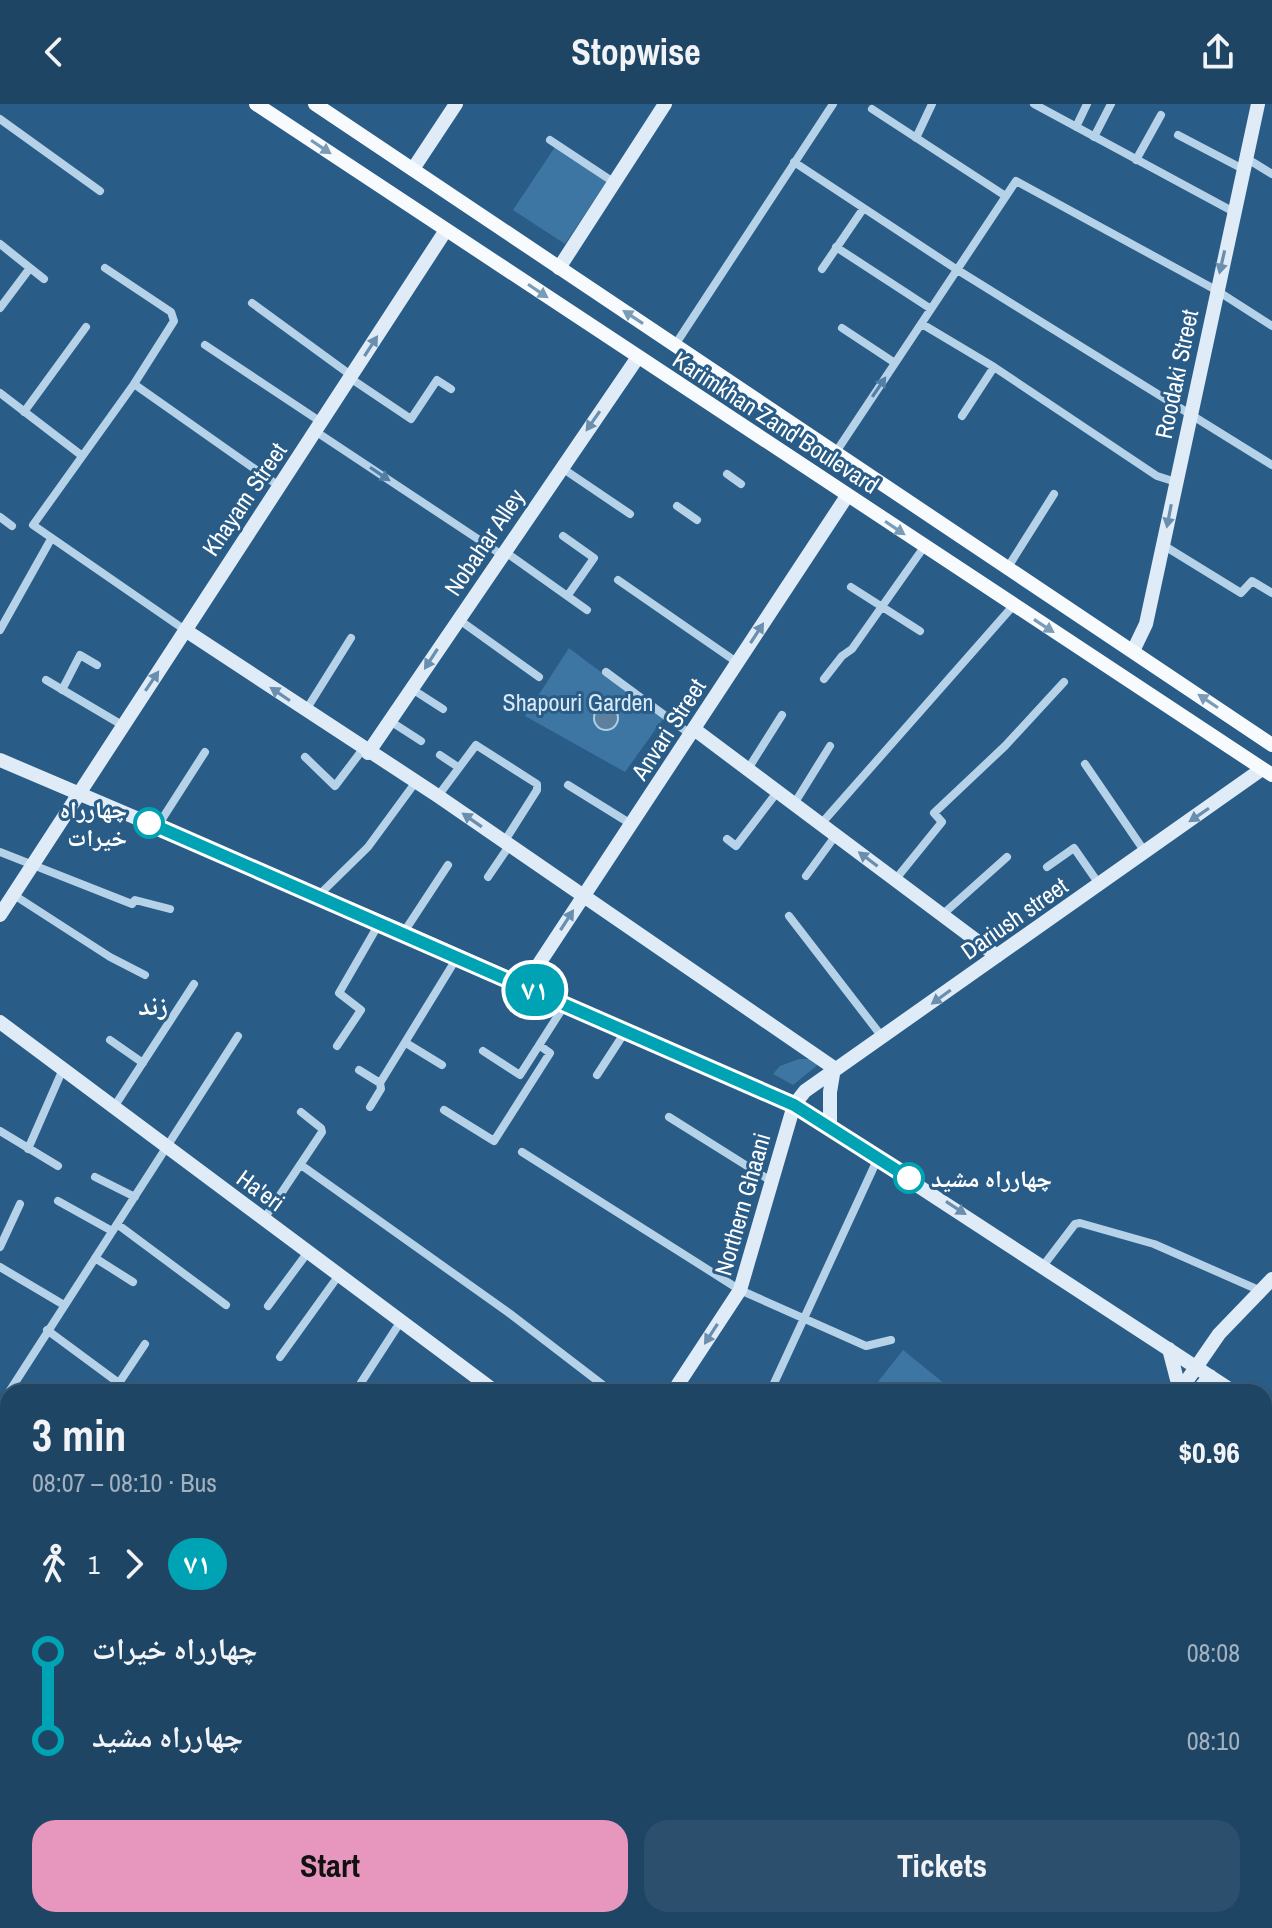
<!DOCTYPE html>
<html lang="en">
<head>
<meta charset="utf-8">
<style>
	:root { --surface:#1f4565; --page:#2c4f6e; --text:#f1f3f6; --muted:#a1b1bf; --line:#3c5d79; --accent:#e797bd }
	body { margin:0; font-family:"Archivo Narrow","Noto Naskh Arabic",sans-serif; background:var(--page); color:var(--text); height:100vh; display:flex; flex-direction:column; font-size:30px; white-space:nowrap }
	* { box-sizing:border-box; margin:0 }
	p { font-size:26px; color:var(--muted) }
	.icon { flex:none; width:44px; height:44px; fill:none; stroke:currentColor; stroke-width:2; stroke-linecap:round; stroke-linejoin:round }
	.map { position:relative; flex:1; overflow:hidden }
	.panel { position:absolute; left:0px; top:1280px; width:1272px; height:544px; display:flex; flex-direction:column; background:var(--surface); border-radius:24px 24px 0 0; box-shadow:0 2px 6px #0004,0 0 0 2px var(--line) }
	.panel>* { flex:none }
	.badge { padding:0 16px; border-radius:26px; font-size:28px; line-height:52px }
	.map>.badge { position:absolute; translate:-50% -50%; box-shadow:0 0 0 4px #fff }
	.legs { display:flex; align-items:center; gap:12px; height:88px; padding:0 32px; font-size:26px }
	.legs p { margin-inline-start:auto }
	.overview { display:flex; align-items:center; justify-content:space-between; height:136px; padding:0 32px }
	h1 { font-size:44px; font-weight:700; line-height:60px }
	.primary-button { display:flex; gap:16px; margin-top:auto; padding:16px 32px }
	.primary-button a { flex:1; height:92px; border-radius:24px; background:var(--accent); color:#111; font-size:32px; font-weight:700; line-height:92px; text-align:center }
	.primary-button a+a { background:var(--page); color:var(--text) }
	ul { padding:0 32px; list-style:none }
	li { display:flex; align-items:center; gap:28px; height:88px; font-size:30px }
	li i { display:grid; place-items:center; width:12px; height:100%; margin:0 10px; background:currentColor }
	li i::after { content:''; width:20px; height:20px; margin:-10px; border:6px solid; border-radius:50%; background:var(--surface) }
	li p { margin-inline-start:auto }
	li:first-child i { background:linear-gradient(#0000 50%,currentColor 0) }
	li:last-child i { background:linear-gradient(currentColor 50%,#0000 0) }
	header { display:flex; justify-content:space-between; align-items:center; height:104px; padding:0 32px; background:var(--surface); font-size:36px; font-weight:700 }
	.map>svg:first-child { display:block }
</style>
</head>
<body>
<header><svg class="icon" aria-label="back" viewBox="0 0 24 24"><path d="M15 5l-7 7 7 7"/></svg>Stopwise<svg class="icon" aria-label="share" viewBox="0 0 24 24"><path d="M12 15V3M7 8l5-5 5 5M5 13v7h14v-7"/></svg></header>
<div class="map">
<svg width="1272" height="1824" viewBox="0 0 1272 1824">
	<rect width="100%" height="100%" fill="#295c87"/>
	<path fill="#3e76a3" d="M555 43 607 77 565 140 513 106Z
		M569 544 663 615 625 668 525 612Z
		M799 955H812L819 960 793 981 773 970 780 962Z
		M903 1246 955 1288H870Z"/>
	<path fill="#5e809d" stroke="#aacde8" stroke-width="2" d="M594 614a12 12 0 1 1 24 0a12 12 0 1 1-24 0Z"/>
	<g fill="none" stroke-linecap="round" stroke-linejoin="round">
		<path stroke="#b6d2e8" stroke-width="8" d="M1034 0 1234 108
			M872 5 1004 91
			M0 15 100 87
			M1076 23 1087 0
			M1178 31 1243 65
			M1094 33 1111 0
			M916 34 932 0
			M550 36 615 79
			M1246 54 1272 70
			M1136 56 1161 11
			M794 58 956 165 1272 361
			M0 140 44 175
			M836 143 931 205
			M105 164 171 208 174 217 134 280 33 421 185 526
			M822 165 863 105
			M252 199 352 272
			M0 204 30 164
			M922 220 994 263 1157 372 1176 378
			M842 224 895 259
			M205 241 321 318
			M675 241 833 0
			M350 274 411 315 437 276 451 285
			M134 280 279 382
			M0 289 81 351
			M24 308 86 223
			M962 312 994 263
			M315 327 502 451
			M836 348 1016 77 1216 186 1272 222
			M562 364 630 410
			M727 370 741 380
			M677 402 697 416
			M0 413 12 422
			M563 432 594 454 568 491
			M1163 441 1241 489 1252 477 1272 489
			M504 447 587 506
			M1008 463 1054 390
			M618 476 738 559
			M851 483 920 527
			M458 515 539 573
			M0 526 51 435
			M606 568 690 630
			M824 575 842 552 852 545 924 443
			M46 576 122 621
			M412 585 443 605
			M62 586 80 551 97 561
			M306 606 351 534
			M390 617 421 637
			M440 651 458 663
			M305 653 335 682 363 645
			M1085 660 1145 748
			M748 665 782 611
			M568 681 631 720
			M438 692 476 641 537 680V686L504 738
			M794 700 830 642
			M821 720 1013 502
			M157 723 205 648
			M727 735 736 742 778 687
			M0 748 132 800 135 796 170 805
			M1047 763 1074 744 1099 780
			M806 772 836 731
			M488 773 509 742
			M895 776 942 718 934 709 1005 642 1064 578
			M14 791 110 853 145 871
			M319 791 368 743 415 679
			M942 811 1007 753
			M789 812 883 934
			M404 828 448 761
			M110 936 143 959
			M406 939 442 961
			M337 942 361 906 339 889 380 818
			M483 947 520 971 566 899
			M359 966 380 979
			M597 971 627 925
			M114 1003 194 880
			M370 1003 381 985 380 979 458 852
			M444 1006 494 1037 550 949 539 941
			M669 1013 771 1077
			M0 1027 58 1062
			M28 1045 63 965
			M522 1048 740 1186 866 1242 891 1236
			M301 1061 509 1209 612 1288
			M95 1073 135 1093
			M58 1097 112 1127
			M264 1115 322 1028 321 1024 301 1008
			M117 1120 226 1201
			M0 1143 20 1100
			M95 1154 133 1178
			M1043 1162 1075 1120 1080 1119 1154 1140 1261 1187
			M0 1163 64 1201
			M268 1202 308 1148
			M47 1226 131 1288
			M280 1253 339 1171
			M119 1279 145 1240
			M9 1288 238 932
			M209 1288 210 1287
			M287 1288 289 1285
			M355 1288 401 1217
			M770 1288 878 1054
			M0 1303 8 1290
			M0 1475 8 1480
			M0 1523 8 1534
			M0 1556 8 1545
			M0 1622 8 1609
			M0 1640 8 1646
			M0 1727 8 1733
			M0 1805 8 1810
			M170 1816 180 1824
			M241 1816 245 1824
			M10 1824 15 1816
			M388 1824 390 1816"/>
		<path stroke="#dfecf7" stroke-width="14" d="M413 65 456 0
			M559 164 665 0
			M185 526 438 692 834 964 830 988V1022
			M1133 547 1146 520 1258 0
			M694 625 997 852
			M368 649 638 253
			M0 656 404 828 794 1001 1234 1288
			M0 811 446 126
			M525 881 847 392
			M0 918 496 1288
			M1169 1245 1180 1287
			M673 1288 740 1186 794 1001 805 987 1262 665
			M1179 1288 1219 1230 1272 1175
			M1197 1288 1210 1272
			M1264 1307 1272 1312
			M0 1364 8 1370
			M1264 1538 1272 1545
			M1264 1562 1272 1572
			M1264 1640 1272 1622
			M295 1824 300 1816
			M1148 1824 1152 1816"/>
		<path stroke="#f7fbfe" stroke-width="14" d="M256 0 1272 671
			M315 0 1272 641"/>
	</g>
	<defs><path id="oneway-solid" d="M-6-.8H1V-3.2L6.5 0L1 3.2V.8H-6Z" transform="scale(2)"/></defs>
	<g fill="#7b9cb7">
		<use href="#oneway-solid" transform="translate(321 43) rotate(34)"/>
		<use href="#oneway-solid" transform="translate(538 187) rotate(34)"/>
		<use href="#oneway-solid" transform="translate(633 213) rotate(-147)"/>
		<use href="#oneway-solid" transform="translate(895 424) rotate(34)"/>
		<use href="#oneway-solid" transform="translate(1044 522) rotate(33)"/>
		<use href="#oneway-solid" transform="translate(1208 597) rotate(-146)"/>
	</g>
	<g fill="#698eae">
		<use href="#oneway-solid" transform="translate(1222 158) rotate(103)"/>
		<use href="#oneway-solid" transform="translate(371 242) rotate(-57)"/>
		<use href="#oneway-solid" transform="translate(593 317) rotate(125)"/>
		<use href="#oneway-solid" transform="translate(1169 412) rotate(101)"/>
		<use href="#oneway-solid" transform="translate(757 529) rotate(-57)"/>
		<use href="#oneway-solid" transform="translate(431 555) rotate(123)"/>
		<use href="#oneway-solid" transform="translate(152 577) rotate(-56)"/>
		<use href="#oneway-solid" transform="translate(280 590) rotate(-146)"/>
		<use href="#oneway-solid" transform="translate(1199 711) rotate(146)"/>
		<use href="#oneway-solid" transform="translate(472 716) rotate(-145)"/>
		<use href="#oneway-solid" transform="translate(868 755) rotate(-143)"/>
		<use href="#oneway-solid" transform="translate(567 816) rotate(-57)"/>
		<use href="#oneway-solid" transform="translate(941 893) rotate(144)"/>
		<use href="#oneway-solid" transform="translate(956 1104) rotate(33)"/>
		<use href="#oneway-solid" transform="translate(711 1230) rotate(123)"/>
	</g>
	<g fill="#537fa4">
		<use href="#oneway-solid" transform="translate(879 283) rotate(-56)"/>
		<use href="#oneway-solid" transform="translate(380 370) rotate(34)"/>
	</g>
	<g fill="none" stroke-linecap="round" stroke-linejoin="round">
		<g stroke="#fff" stroke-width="18">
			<path id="line-1" d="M149 719 794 1001 909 1074"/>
		</g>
		<use href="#line-1" stroke="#00a3b4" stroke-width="12"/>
	</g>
	<g fill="#fff" stroke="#00a3b4" stroke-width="4">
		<circle cx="149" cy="719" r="14"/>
		<circle cx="909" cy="1074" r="14"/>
	</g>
	<g text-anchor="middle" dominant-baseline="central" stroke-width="6" stroke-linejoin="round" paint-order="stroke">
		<g font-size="24" fill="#fff" stroke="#295c87">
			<text transform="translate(1176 270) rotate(-78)">Roodaki Street</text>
			<text transform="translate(776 318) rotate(33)">Karimkhan Zand Boulevard</text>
			<text transform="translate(244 395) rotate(-56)">Khayam Street</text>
			<text transform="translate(484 438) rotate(-56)">Nobahar Alley</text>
			<text transform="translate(668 625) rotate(-57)">Anvari Street</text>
			<text transform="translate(1014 814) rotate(-35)">Dariush street</text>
			<text transform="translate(261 1086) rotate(36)">Ha'eri</text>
			<text transform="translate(742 1100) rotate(-74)">Northern Ghaani</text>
		</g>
		<g font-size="24" fill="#d9e9f6" stroke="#295c87">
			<text x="578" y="598">Shapouri Garden</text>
		</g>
		<g font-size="24" font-weight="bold" fill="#fff" stroke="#295c87" text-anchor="end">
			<text x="127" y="705">چهارراه<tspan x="127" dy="28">خیرات</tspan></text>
			<text x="931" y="1074" text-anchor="start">چهارراه مشید</text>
		</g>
		<g font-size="26" font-weight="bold" fill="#fff" stroke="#295c87">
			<text x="153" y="901">زند</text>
		</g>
	</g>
</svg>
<b class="badge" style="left:535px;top:886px;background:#00a3b4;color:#fff">۷۱</b>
<section class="panel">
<div class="overview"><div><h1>3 min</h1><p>08:07 – 08:10 · Bus</p></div><b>$0.96</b></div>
<div class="legs"><svg class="icon" aria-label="walk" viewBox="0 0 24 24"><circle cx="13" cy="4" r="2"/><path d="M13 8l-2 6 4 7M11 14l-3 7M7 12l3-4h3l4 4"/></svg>1<svg class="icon" aria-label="forward" viewBox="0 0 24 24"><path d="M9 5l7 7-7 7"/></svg><b class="badge" style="background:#00a3b4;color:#fff">۷۱</b></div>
<ul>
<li><i style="color:#00a3b4"></i><b>چهارراه خیرات</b><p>08:08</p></li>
<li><i style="color:#00a3b4"></i><b>چهارراه مشید</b><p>08:10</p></li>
</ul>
<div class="primary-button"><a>Start</a><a>Tickets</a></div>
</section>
</div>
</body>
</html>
